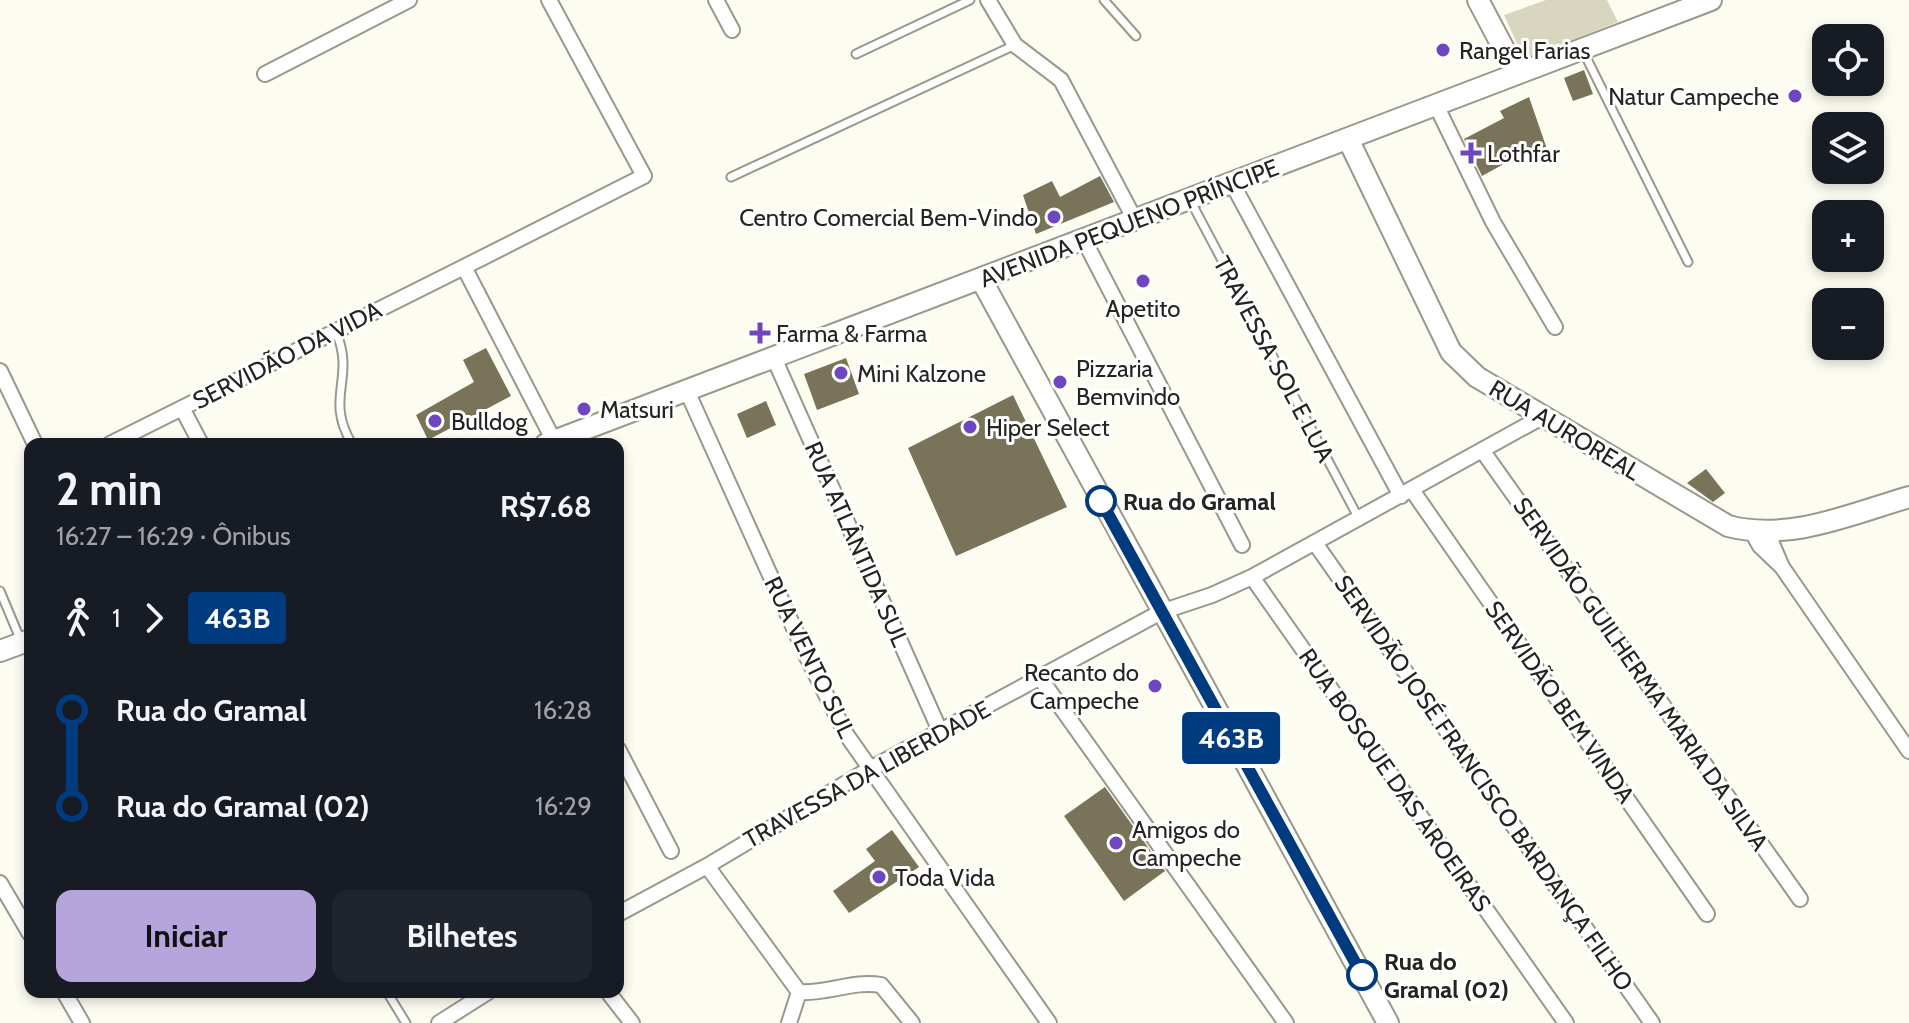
<!DOCTYPE html>
<html lang="pt">
<head>
<meta charset="utf-8">
<style>
	:root { --surface:#171b24; --page:#20242c; --text:#f1f3f6; --muted:#9ea1a6; --accent:#b6a5dd }
	body { margin:0; font-family:Cabin,sans-serif; background:var(--page); color:var(--text); height:100vh; display:flex; flex-direction:column; font-size:30px; white-space:nowrap }
	* { box-sizing:border-box; margin:0 }
	p { font-size:26px; color:var(--muted) }
	.icon { flex:none; width:44px; height:44px; fill:none; stroke:currentColor; stroke-width:2; stroke-linecap:round; stroke-linejoin:round }
	.map { position:relative; flex:1; overflow:hidden }
	.details { position:absolute; left:24px; top:438px; width:600px; height:560px; display:flex; flex-direction:column; background:var(--surface); border-radius:16px; box-shadow:0 4px 12px #0003 }
	.details>* { flex:none }
	.badge { padding:0 16px; border-radius:6px; font-size:28px; line-height:52px }
	.buttons { position:absolute; left:1812px; top:24px; display:grid; gap:16px }
	.buttons a { display:grid; place-items:center; width:72px; height:72px; border-radius:16px; background:var(--surface); box-shadow:0 4px 12px #0003; font-size:40px }
	.map>.badge { position:absolute; translate:-50% -50%; box-shadow:0 0 0 4px #fff }
	.legs { display:flex; align-items:center; gap:12px; height:88px; padding:0 32px; font-size:26px }
	.legs p { margin-inline-start:auto }
	.overview { display:flex; align-items:center; justify-content:space-between; height:136px; padding:0 32px }
	h1 { font-size:44px; font-weight:800; line-height:60px }
	.button { display:flex; gap:16px; margin-top:auto; padding:16px 32px }
	.button a { flex:1; height:92px; border-radius:16px; background:var(--accent); color:#111; font-size:32px; font-weight:800; line-height:92px; text-align:center }
	.button a+a { background:var(--page); color:var(--text) }
	ul { padding:0 32px; list-style:none }
	li { display:flex; align-items:center; gap:28px; height:96px; font-size:30px }
	li i { display:grid; place-items:center; width:12px; height:100%; margin:0 10px; background:currentColor }
	li i::after { content:''; width:20px; height:20px; margin:-10px; border:6px solid; border-radius:50%; background:var(--surface) }
	li p { margin-inline-start:auto }
	li:first-child i { background:linear-gradient(#0000 50%,currentColor 0) }
	li:last-child i { background:linear-gradient(currentColor 50%,#0000 0) }
	.map>svg:first-child { display:block }
</style>
</head>
<body>
<div class="map">
<svg width="1909" height="1023" viewBox="0 0 1909 1023">
	<rect width="100%" height="100%" fill="#fdfcf0"/>
	<path fill="#d9d6bf" d="M1546 0H1607L1618 22 1524 59 1504 15Z"/>
	<path fill="#797459" d="M1584 70 1593 94 1573 101 1564 78Z
		M1529 97 1548 152 1525 160 1522 154 1482 176 1464 139 1504 118 1500 111Z
		M1100 176 1114 202 1036 234 1023 195 1052 181 1060 197Z
		M486 348 511 396 428 440 416 415 474 382 463 360Z
		M846 358 859 394 817 410 804 374Z
		M1013 395 1067 507 956 556 908 448Z
		M766 401 776 425 747 438 737 414Z
		M1706 469 1725 493 1713 502 1687 483Z
		M1105 787 1165 871 1124 901 1064 816Z
		M892 830 919 867 849 913 833 891 875 861 866 849Z"/>
	<g fill="none" stroke-linecap="round" stroke-linejoin="round">
		<g stroke="#99988d" stroke-width="11">
			<path id="lane" d="M1104 0 1136 36
				M1584 53 1688 262
				M856 54 970 0
				M731 177 1015 45
				M1190 200 1358 517
				M336 332C356 378 324 398 352 444
				M0 591 21 641
				M387 992 406 1023"/>
		</g>
		<g stroke="#99988d" stroke-width="18">
			<path id="street" d="M549 0 644 176 464 267 554 441
				M716 0 732 30
				M988 0 1015 45 1061 80 1135 220
				M265 74 409 0
				M1436 105 1493 222 1555 327
				M1232 183 1401 496
				M1084 240 1242 545
				M774 358 940 731
				M0 371 35 444
				M687 391 807 657 846 734 1049 1023
				M182 408 201 444
				M110 444 464 267
				M1482 450 1800 899
				M1412 490 1707 914
				M1752 532 1760 546 1782 567 1909 751
				M1767 532 1782 567
				M1315 543 1652 1023
				M1252 577 1566 1023
				M1040 678 1286 1023
				M618 749 671 851
				M707 866 799 992 789 1023
				M0 883 30 934
				M618 914 707 866 868 770 1161 612 1212 595 1252 577 1542 417
				M64 992 82 1023
				M608 992 632 1023
				M799 992C827 994 854 980 881 985L912 1023
				M439 1023 488 992"/>
		</g>
		<g stroke="#99988d" stroke-width="24">
			<path id="secondary" d="M1478 0 1517 74
				M1348 139 1451 352 1477 377 1728 526C1789 542 1851 514 1909 497
				M981 279 1388 1023
				M546 444 1711 0
				M0 651 30 640"/>
		</g>
		<use href="#lane" stroke="#fff" stroke-width="7"/>
		<use href="#street" stroke="#fff" stroke-width="14"/>
		<use href="#secondary" stroke="#fff" stroke-width="20"/>
	</g>
	<g fill="none" stroke-linecap="round" stroke-linejoin="round">
		<g stroke="#fff" stroke-width="18">
			<path id="line-1" d="M1101 501 1362 975"/>
		</g>
		<use href="#line-1" stroke="#003b80" stroke-width="12"/>
	</g>
	<g fill="#6e46bf" stroke="#fff" stroke-width="3">
		<circle cx="1443" cy="50" r="8"/>
		<circle cx="1795" cy="96" r="8"/>
		<path d="M1467 141h8v8h8v8h-8v8h-8v-8h-8v-8h8z"/>
		<circle cx="1054" cy="217" r="8"/>
		<circle cx="1143" cy="281" r="8"/>
		<path d="M756 321h8v8h8v8h-8v8h-8v-8h-8v-8h8z"/>
		<circle cx="841" cy="373" r="8"/>
		<circle cx="1060" cy="382" r="8"/>
		<circle cx="584" cy="409" r="8"/>
		<circle cx="435" cy="421" r="8"/>
		<circle cx="970" cy="427" r="8"/>
		<circle cx="1155" cy="686" r="8"/>
		<circle cx="1116" cy="843" r="8"/>
		<circle cx="879" cy="877" r="8"/>
	</g>
	<g fill="#fff" stroke="#003b80" stroke-width="4">
		<circle cx="1101" cy="501" r="14"/>
		<circle cx="1362" cy="975" r="14"/>
	</g>
	<g text-anchor="middle" dominant-baseline="central" stroke-width="6" stroke-linejoin="round" paint-order="stroke">
		<g font-size="24" fill="#252420" stroke="#fff" text-anchor="start">
			<text x="1459" y="50">Rangel Farias</text>
			<text x="1779" y="96" text-anchor="end">Natur Campeche</text>
			<text x="1487" y="153">Lothfar</text>
			<text x="1038" y="217" text-anchor="end">Centro Comercial Bem-Vindo</text>
			<text x="1143" y="308" text-anchor="middle">Apetito</text>
			<text x="776" y="333">Farma &amp; Farma</text>
			<text x="1076" y="368">Pizzaria<tspan x="1076" dy="28">Bemvindo</tspan></text>
			<text x="857" y="373">Mini Kalzone</text>
			<text x="600" y="409">Matsuri</text>
			<text x="451" y="421">Bulldog</text>
			<text x="986" y="427">Hiper Select</text>
			<text x="1139" y="672" text-anchor="end">Recanto do<tspan x="1139" dy="28">Campeche</tspan></text>
			<text x="1132" y="829">Amigos do<tspan x="1132" dy="28">Campeche</tspan></text>
			<text x="895" y="877">Toda Vida</text>
		</g>
		<g font-size="24" fill="#252420" stroke="#fff">
			<text transform="translate(1129 223) rotate(-21)">AVENIDA PEQUENO PRÍNCIPE</text>
			<text transform="translate(287 355) rotate(-27)">SERVIDÃO DA VIDA</text>
			<text transform="translate(1274 359) rotate(62)">TRAVESSA SOL E LUA</text>
			<text transform="translate(1565 430) rotate(31)">RUA AUROREAL</text>
			<text transform="translate(857 544) rotate(66)">RUA ATLÂNTIDA SUL</text>
			<text transform="translate(810 657) rotate(64)">RUA VENTO SUL</text>
			<text transform="translate(1641 674) rotate(55)">SERVIDÃO GUILHERMA MARIA DA SILVA</text>
			<text transform="translate(1560 702) rotate(55)">SERVIDÃO BEM VINDA</text>
			<text transform="translate(867 774) rotate(-29)">TRAVESSA DA LIBERDADE</text>
			<text transform="translate(1395 780) rotate(55)">RUA BOSQUE DAS AROEIRAS</text>
			<text transform="translate(1484 783) rotate(55)">SERVIDÃO JOSÉ FRANCISCO BARDANÇA FILHO</text>
		</g>
		<g font-size="24" font-weight="bold" fill="#252420" stroke="#fff" text-anchor="start">
			<text x="1123" y="501">Rua do Gramal</text>
			<text x="1384" y="961">Rua do<tspan x="1384" dy="28">Gramal (02)</tspan></text>
		</g>
	</g>
</svg>
<div class="buttons">
<a><svg class="icon" aria-label="locate" viewBox="0 0 24 24"><circle cx="12" cy="12" r="6"/><path d="M12 2v4M12 18v4M2 12h4M18 12h4"/></svg></a>
<a><svg class="icon" aria-label="layers" viewBox="0 0 24 24"><path d="M12 4l9 5-9 5-9-5zM3 14l9 5 9-5"/></svg></a>
<a>+</a>
<a>−</a>
</div>
<b class="badge" style="left:1231px;top:738px;background:#003b80;color:#fff">463B</b>
<section class="details">
<div class="overview"><div><h1>2 min</h1><p>16:27 – 16:29 · Ônibus</p></div><b>R$7.68</b></div>
<div class="legs"><svg class="icon" aria-label="walk" viewBox="0 0 24 24"><circle cx="13" cy="4" r="2"/><path d="M13 8l-2 6 4 7M11 14l-3 7M7 12l3-4h3l4 4"/></svg>1<svg class="icon" aria-label="forward" viewBox="0 0 24 24"><path d="M9 5l7 7-7 7"/></svg><b class="badge" style="background:#003b80;color:#fff">463B</b></div>
<ul>
<li><i style="color:#003b80"></i><b>Rua do Gramal</b><p>16:28</p></li>
<li><i style="color:#003b80"></i><b>Rua do Gramal (02)</b><p>16:29</p></li>
</ul>
<div class="button"><a>Iniciar</a><a>Bilhetes</a></div>
</section>
</div>
</body>
</html>
